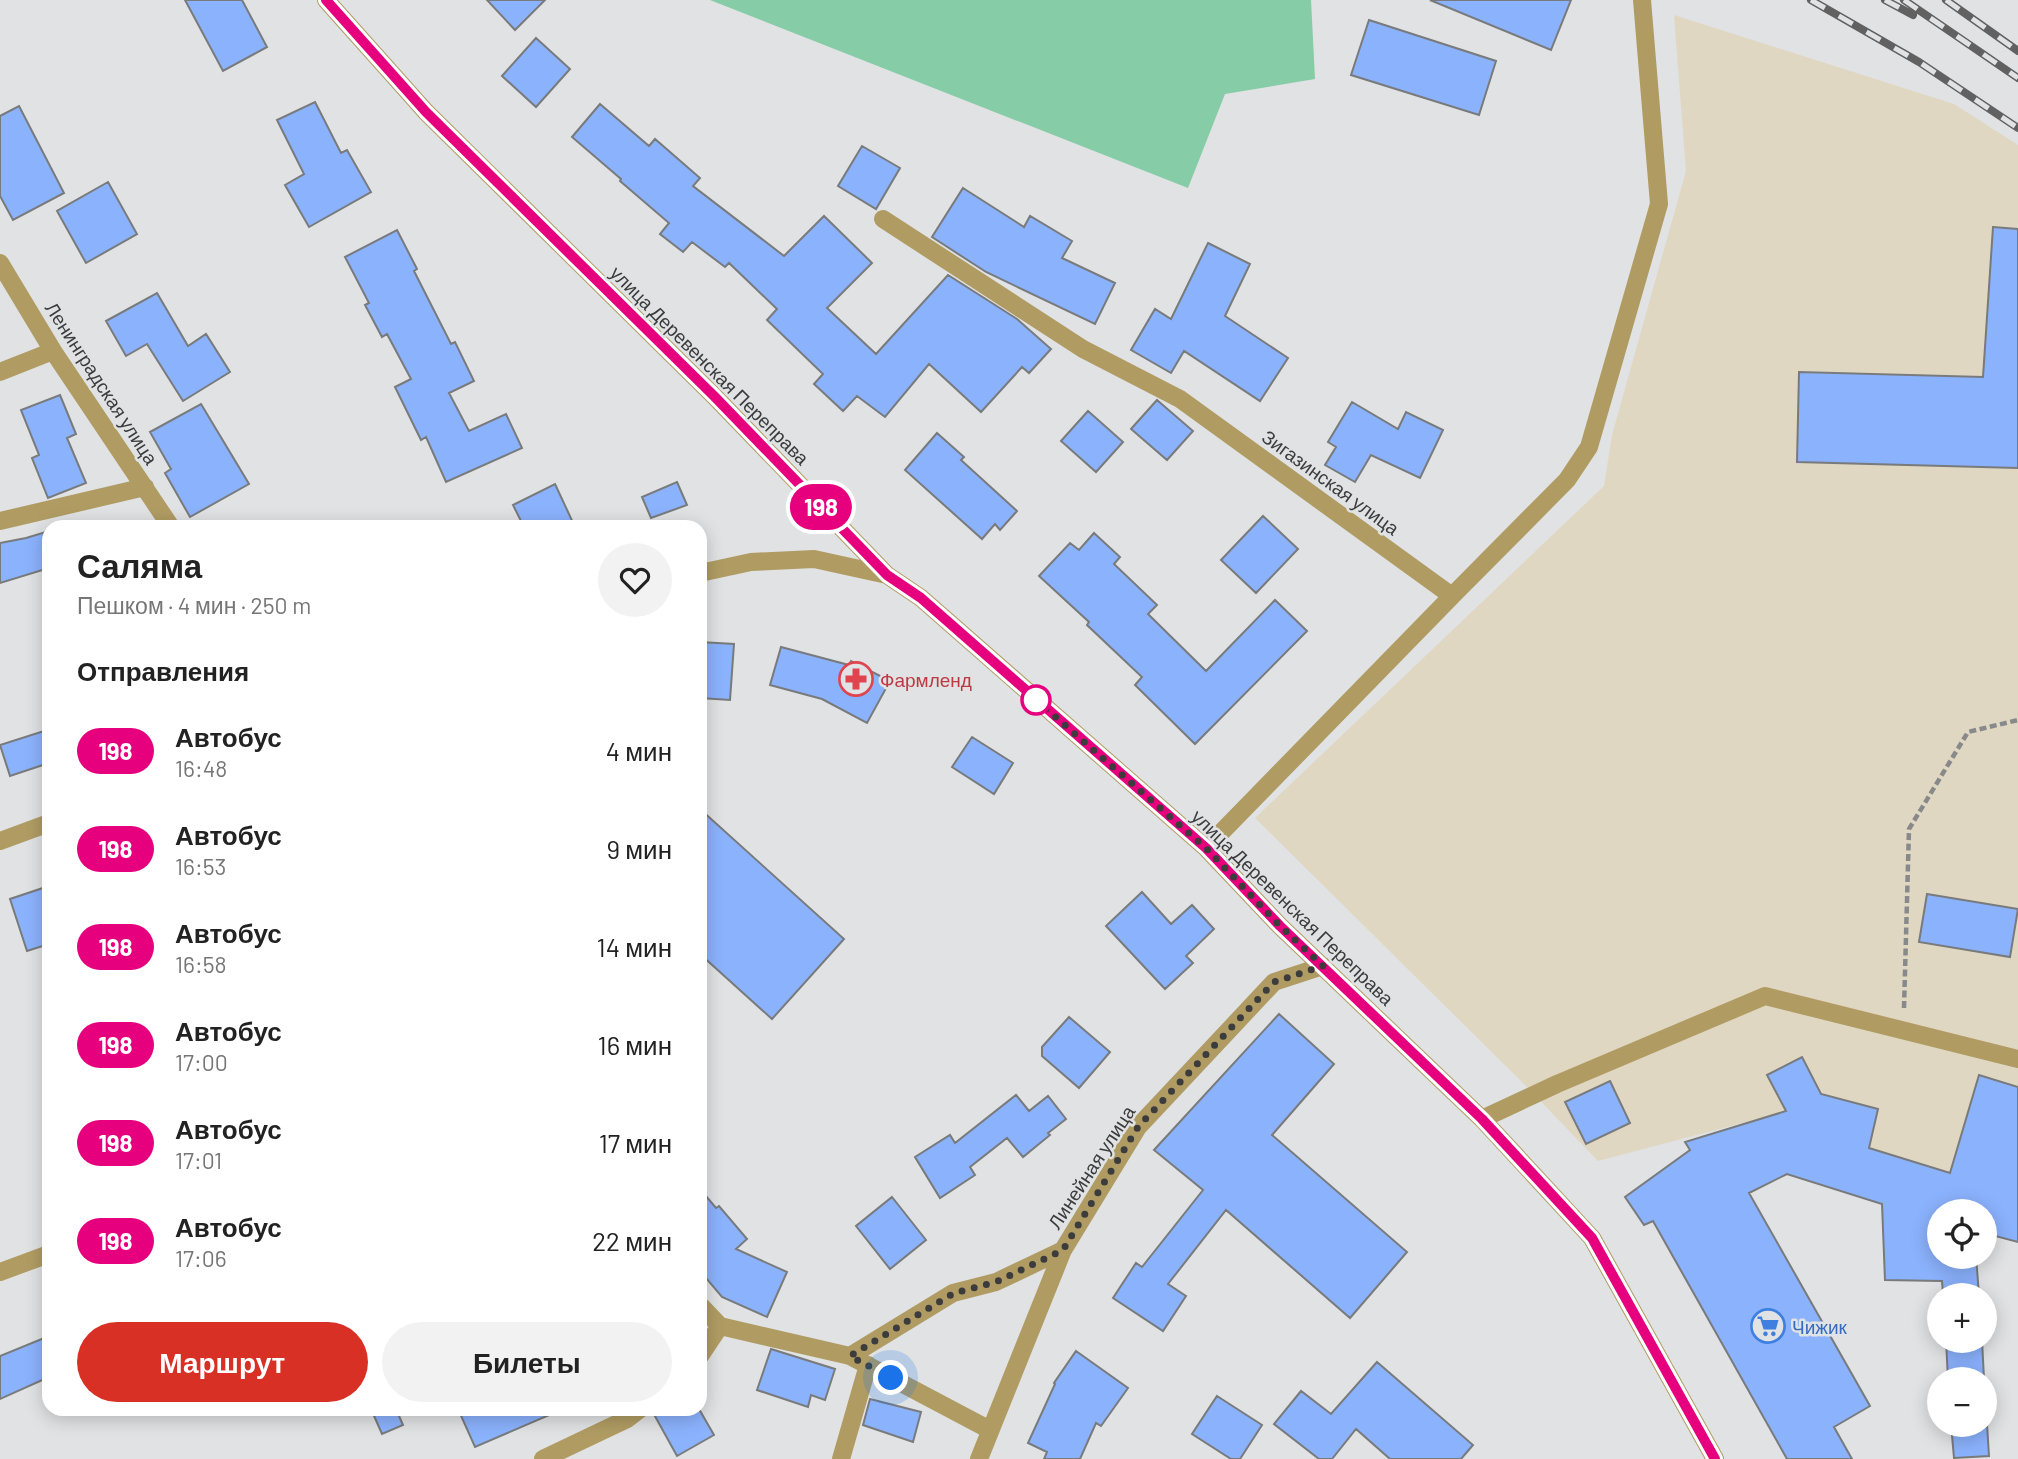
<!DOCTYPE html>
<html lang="ru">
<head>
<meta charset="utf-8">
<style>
	:root { --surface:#fff; --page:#f2f2f2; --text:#222; --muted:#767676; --accent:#d93025 }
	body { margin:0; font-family:Barlow,sans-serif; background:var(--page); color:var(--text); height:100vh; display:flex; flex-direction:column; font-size:26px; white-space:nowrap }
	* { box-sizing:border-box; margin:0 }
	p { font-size:23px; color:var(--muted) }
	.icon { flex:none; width:38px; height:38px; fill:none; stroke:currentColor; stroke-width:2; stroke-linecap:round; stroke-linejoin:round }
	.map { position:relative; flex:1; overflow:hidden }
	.sheet { position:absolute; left:42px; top:520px; width:665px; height:896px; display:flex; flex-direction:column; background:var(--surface); border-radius:21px; box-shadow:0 4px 18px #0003 }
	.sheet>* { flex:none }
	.badge { padding:0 14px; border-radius:23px; font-size:24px; line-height:46px }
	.buttons { position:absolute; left:1927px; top:1199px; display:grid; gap:14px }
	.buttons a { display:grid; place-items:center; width:70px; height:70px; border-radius:50%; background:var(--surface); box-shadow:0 4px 18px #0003; font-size:35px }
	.you { position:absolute; width:35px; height:35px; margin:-18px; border:5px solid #fff; border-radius:50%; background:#1a73e8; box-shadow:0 0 0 10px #1a73e833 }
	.map>.badge { position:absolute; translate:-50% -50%; box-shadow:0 0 0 4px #fff }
	h2 { padding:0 35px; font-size:26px; line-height:63px }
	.round { display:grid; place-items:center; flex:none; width:74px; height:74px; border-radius:37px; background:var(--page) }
	.summary { display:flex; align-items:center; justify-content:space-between; height:119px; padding:0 35px }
	h1 { font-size:33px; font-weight:600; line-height:52px }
	.cta { display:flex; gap:14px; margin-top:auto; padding:14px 35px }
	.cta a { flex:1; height:80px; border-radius:42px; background:var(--accent); color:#fff; font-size:28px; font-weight:600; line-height:80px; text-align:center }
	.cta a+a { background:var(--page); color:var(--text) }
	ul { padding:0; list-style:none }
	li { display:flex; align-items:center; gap:21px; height:98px; padding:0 35px }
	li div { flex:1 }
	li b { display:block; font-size:26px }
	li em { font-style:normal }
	li .badge { min-width:77px; font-weight:700; text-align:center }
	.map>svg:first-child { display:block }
</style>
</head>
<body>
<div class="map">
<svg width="2018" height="1459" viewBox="0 0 2018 1459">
	<rect width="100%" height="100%" fill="#e0e2e4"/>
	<path fill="#e0d7c2" d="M1674 15 1954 104 2018 145V1200L1765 1117 1598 1161 1525 1085 1255 818 1604 486 1612 435 1686 171Z"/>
	<path fill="#86cca6" d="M710 0H1311L1315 79 1225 94 1188 188Z"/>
	<path fill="#8bb2fd" stroke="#787a7c" stroke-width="2" d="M185 0H242L267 47 223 71Z
		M487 0H545L515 30Z
		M1430 0H1571L1551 50Z
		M1369 20 1496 61 1479 115 1351 75Z
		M536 38 570 69 536 107 502 76Z
		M315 102 341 153 347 150 371 192 309 227 285 185 304 174 277 120Z
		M600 104 649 146 655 139 700 178 693 186 784 256 824 216 872 263 827 308 876 354 948 275 1017 319 1051 349 1029 373 1022 367 981 412 929 364 885 417 857 396 843 411 814 384 823 374 767 320 777 309 729 263 725 267 692 242 683 252 660 234 669 223 620 181 621 179 572 137Z
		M19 106 64 193 13 220 0 196V116Z
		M862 146 900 168 876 209 838 186Z
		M108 182 137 234 86 263 57 211Z
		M963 188 1024 227 1030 216 1072 241 1062 258 1115 283 1095 324 986 272 932 237Z
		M1993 227 2018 229V468L1797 462 1799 372 1983 377Z
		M397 230 417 269 414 271 451 344 455 342 474 381 449 393 469 431 506 414 522 448 446 482 426 437 421 440 395 387 411 379 387 334 382 337 365 305 369 303 345 257Z
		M1208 243 1250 264 1225 316 1288 358 1260 401 1184 351 1171 373 1131 350 1155 309 1171 319Z
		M157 293 188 346 206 334 230 372 183 401 147 344 126 356 106 321Z
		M60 395 76 434 67 438 86 483 48 498 32 458 39 455 21 410Z
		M1157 400 1193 431 1167 460 1131 429Z
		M1352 402 1398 429 1406 412 1443 430 1420 478 1371 455 1355 482 1325 465 1336 447 1328 442Z
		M201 404 249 484 190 517 165 473 171 469 150 432Z
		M1088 411 1123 442 1096 472 1061 441Z
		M937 433 964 457 961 460 1017 511 1000 530 995 524 982 539 905 470Z
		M677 482 687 505 651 518 642 497Z
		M555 484 575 527H524L513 505Z
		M1263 516 1298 549 1256 593 1221 560Z
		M49 531V568L0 583V543L26 538Z
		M1094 533 1120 557 1114 564 1157 605 1148 614 1206 671 1275 600 1307 631 1195 744 1135 685 1142 677 1087 625 1089 622 1039 576 1070 543 1079 550Z
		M700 642 734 644 730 700 700 698Z
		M781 647 849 665 851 661 890 681 867 723 822 699 770 685Z
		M44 731 49 748V763L10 776 0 745Z
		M972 737 1013 763 994 794 952 767Z
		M700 809 844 939 772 1019 700 954Z
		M49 886V944L27 951 10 899Z
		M1142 892 1171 924 1192 905 1214 929 1186 956 1193 963 1165 989 1106 926Z
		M1927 894 2018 909 2010 957 1919 942Z
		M1279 1014 1334 1064 1272 1135 1407 1252 1350 1318 1226 1210 1168 1284 1186 1296 1163 1331 1113 1298 1136 1263 1142 1267 1203 1190 1154 1150Z
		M1069 1017 1110 1052 1079 1088 1042 1056V1047Z
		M1802 1057 1821 1094 1878 1109 1869 1148 1950 1173 1979 1075 2018 1087V1242L1984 1233V1211H1939V1256H1976L1979 1295H1943L1942 1281 1885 1280 1882 1204 1787 1174 1749 1193 1870 1406 1834 1427 1852 1459H1787L1653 1221 1644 1225 1625 1197 1690 1150 1685 1142 1786 1111 1767 1075Z
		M1610 1081 1630 1123 1586 1144 1565 1102Z
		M1016 1095 1029 1111 1048 1096 1066 1119 1048 1133 1050 1135 1023 1157 1007 1138 970 1167 975 1175 940 1198 915 1157 950 1135 955 1143Z
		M700 1189 716 1208 719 1206 747 1239 736 1249 787 1272 767 1317 722 1297 700 1271Z
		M892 1197 926 1240 890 1269 856 1226Z
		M49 1336V1377L0 1399V1356Z
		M1946 1340H1982L1984 1379H1948Z
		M771 1349 835 1369 825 1400 811 1395 808 1407 757 1390Z
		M1076 1351 1128 1388 1101 1426 1096 1423 1080 1459H1044L1047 1452 1028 1443 1055 1384 1054 1383Z
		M1377 1362 1473 1445 1461 1459H1390L1356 1429 1332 1459H1319L1274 1424 1301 1391 1331 1414Z
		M1217 1396 1262 1425 1240 1459H1231L1192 1434Z
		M870 1399 921 1412 913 1442 863 1425Z
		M371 1409H396L403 1425 382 1434Z
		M458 1409H563L475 1447Z
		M651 1409H699L714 1435 677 1456Z
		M1951 1424H1987L1989 1456 1954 1458Z"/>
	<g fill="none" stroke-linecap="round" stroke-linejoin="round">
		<path stroke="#88898a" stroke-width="4.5" stroke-dasharray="7 3.5" stroke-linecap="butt" d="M1904 1008 1909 829 1968 732 2018 720"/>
		<path stroke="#b09c63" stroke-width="18" d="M326 0 426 112 714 396 887 575 921 598 1206 848 1280 926 1482 1119 1592 1238 1715 1459
			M883 219 1083 349 1180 399 1452 596 1206 848
			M0 263 53 351 171 527
			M0 372 53 351
			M0 521 145 487
			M700 573 751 562 814 559 887 575
			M1452 596 1567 480 1589 447 1659 204 1642 0
			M0 841 49 823
			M1482 1119 1557 1084 1765 996 2018 1059
			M0 1272 49 1254
			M700 1305 720 1326
			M720 1326 850 1356 990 1430
			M700 1356 720 1326
			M850 1356 953 1293 996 1282 1063 1250
			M543 1459 627 1419 640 1409
			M841 1459 868 1365
			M979 1459 1063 1250 1138 1127 1274 982 1323 966"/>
		<g stroke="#616162" stroke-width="8">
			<path id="rail" d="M1811 0 1919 62 2018 128
				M1885 0 1913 15
				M1904 0 2018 78
				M1946 0 2018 51"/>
		</g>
		<use href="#rail" stroke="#e0e2e4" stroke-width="5" stroke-dasharray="16" stroke-linecap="butt"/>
	</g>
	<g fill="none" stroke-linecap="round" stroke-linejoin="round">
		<g stroke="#fff" stroke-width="16">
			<path id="line" d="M326 0 426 112 714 396 887 575 921 598 1206 848 1280 926 1482 1119 1592 1238 1715 1459"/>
		</g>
		<use href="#line" stroke="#e6007e" stroke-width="10"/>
		<path stroke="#3c3c3d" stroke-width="7" stroke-dasharray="0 12.6" d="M891 1378 850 1356 954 1293 996 1282 1063 1250 1138 1127 1274 982 1323 966 1280 926 1206 848 1036 700"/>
	</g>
	<defs>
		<g id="pharmacy-ring" transform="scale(1.75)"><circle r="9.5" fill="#e0e2e4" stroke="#e0444e" stroke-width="1.5"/><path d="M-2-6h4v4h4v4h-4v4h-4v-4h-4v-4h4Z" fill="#e0444e"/></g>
		<g id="supermarket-ring" transform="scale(1.75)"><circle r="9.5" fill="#e0e2e4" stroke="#3f7fe0" stroke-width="1.5"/><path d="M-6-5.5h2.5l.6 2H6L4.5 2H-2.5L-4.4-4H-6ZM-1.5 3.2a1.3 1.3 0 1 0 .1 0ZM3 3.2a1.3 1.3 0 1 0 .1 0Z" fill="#3f7fe0"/></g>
	</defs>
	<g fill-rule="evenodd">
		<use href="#pharmacy-ring" x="856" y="679"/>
		<use href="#supermarket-ring" x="1768" y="1326"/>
	</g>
	<circle fill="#fff" stroke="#e6007e" stroke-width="3.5" cx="1036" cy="700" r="14"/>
	<g text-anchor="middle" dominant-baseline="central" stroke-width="5" stroke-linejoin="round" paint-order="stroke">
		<g font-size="19" fill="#3c3c3d" stroke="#e0e2e4">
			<text transform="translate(710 365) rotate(45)">улица Деревенская Переправа</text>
			<text transform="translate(102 383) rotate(57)">Ленинградская улица</text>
			<text transform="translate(1331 482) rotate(36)">Зигазинская улица</text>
			<text transform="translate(1293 907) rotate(44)">улица Деревенская Переправа</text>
			<text transform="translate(1091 1167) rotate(-57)">Линейная улица</text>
		</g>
		<g font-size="19" fill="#be3a42" stroke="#e0e2e4" text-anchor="start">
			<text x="880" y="679">Фармленд</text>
		</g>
		<g font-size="19" fill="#366cbe" stroke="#e0e2e4" text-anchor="start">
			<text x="1792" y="1326">Чижик</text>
		</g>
	</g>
</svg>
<div class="buttons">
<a><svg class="icon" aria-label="locate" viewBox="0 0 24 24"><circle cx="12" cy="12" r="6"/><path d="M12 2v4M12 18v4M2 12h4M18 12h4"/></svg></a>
<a>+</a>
<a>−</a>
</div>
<div class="you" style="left:891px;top:1378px"></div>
<b class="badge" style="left:821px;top:507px;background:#e6007e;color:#fff">198</b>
<section class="sheet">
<div class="summary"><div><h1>Саляма</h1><p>Пешком · 4 мин · 250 m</p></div><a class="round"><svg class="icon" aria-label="heart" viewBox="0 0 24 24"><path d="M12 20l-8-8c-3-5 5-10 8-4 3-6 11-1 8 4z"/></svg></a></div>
<h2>Отправления</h2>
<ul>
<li><span class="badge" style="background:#e6007e;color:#fff">198</span><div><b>Автобус</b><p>16:48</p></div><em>4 мин</em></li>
<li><span class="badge" style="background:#e6007e;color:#fff">198</span><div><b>Автобус</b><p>16:53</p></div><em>9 мин</em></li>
<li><span class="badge" style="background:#e6007e;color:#fff">198</span><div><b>Автобус</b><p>16:58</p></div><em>14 мин</em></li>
<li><span class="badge" style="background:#e6007e;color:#fff">198</span><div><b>Автобус</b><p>17:00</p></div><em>16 мин</em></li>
<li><span class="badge" style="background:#e6007e;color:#fff">198</span><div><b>Автобус</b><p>17:01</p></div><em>17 мин</em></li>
<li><span class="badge" style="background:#e6007e;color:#fff">198</span><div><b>Автобус</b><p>17:06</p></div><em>22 мин</em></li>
</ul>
<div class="cta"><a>Маршрут</a><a>Билеты</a></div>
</section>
</div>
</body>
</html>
